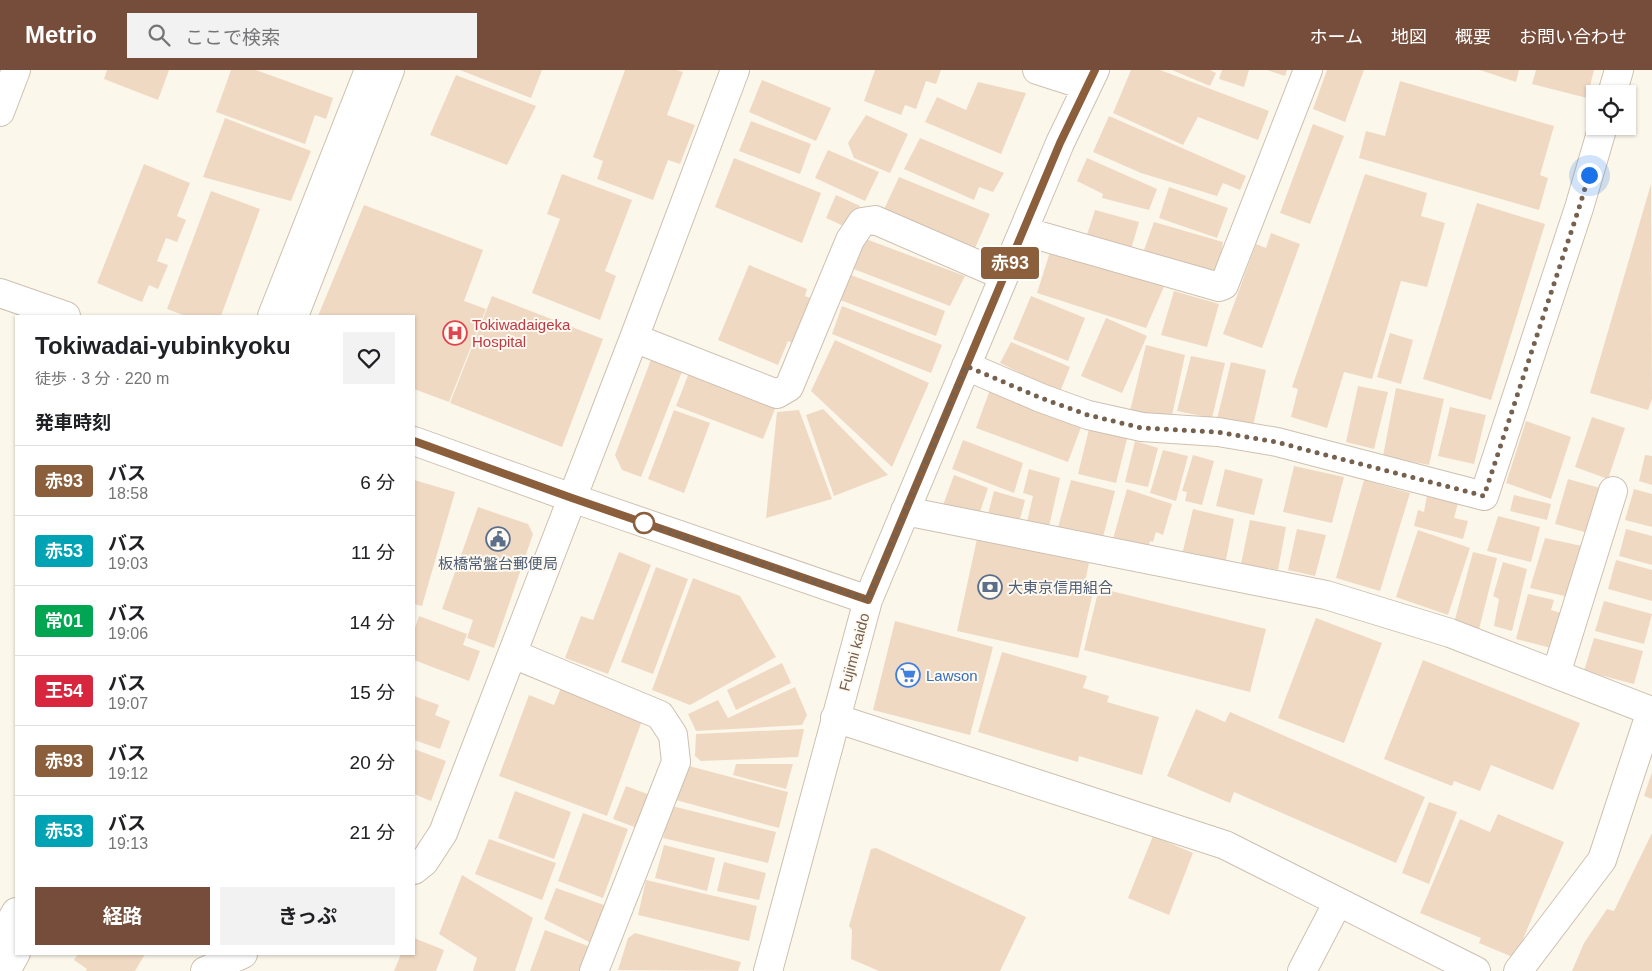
<!DOCTYPE html>
<html lang="ja">
<head>
<meta charset="utf-8">
<style>
	:root { --surface:#fff; --page:#f2f2f2; --text:#202124; --muted:#757577; --line:#e0e0e0; --accent:#764c3a }
	body { margin:0; font-family:Arial,"Noto Sans JP",sans-serif; background:var(--page); color:var(--text); height:100vh; display:flex; flex-direction:column; font-size:19px; white-space:nowrap }
	* { box-sizing:border-box; margin:0 }
	p { font-size:16px; color:var(--muted) }
	.icon { flex:none; width:28px; height:28px; fill:none; stroke:currentColor; stroke-width:2; stroke-linecap:round; stroke-linejoin:round }
	.map { position:relative; flex:1; overflow:hidden }
	.side { position:absolute; left:15px; top:245px; width:400px; height:640px; display:flex; flex-direction:column; background:var(--surface); border-radius:0px; box-shadow:0 1px 4px #0004 }
	.side>* { flex:none }
	.badge { padding:0 10px; border-radius:4px; font-size:18px; line-height:32px }
	.fabs { position:absolute; left:1586px; top:15px; display:grid; gap:10px }
	.fabs a { display:grid; place-items:center; width:50px; height:50px; border-radius:0px; background:var(--surface); box-shadow:0 1px 4px #0004; font-size:25px }
	.you { position:absolute; width:25px; height:25px; margin:-12px; border:4px solid #fff; border-radius:50%; background:#1a73e8; box-shadow:0 0 0 8px #1a73e833 }
	.map>.badge { position:absolute; translate:-50% -50%; box-shadow:0 0 0 2px #fff }
	h2 { padding:0 20px; font-size:19px; line-height:45px }
	.round { display:grid; place-items:center; flex:none; width:52px; height:52px; border-radius:0px; background:var(--page) }
	.overview { display:flex; align-items:center; justify-content:space-between; height:85px; padding:0 20px }
	h1 { font-size:24px; font-weight:700; line-height:38px }
	.primary-button { display:flex; gap:10px; margin-top:auto; padding:10px 20px }
	.primary-button a { flex:1; height:58px; border-radius:0px; background:var(--accent); color:#fff; font-size:20px; font-weight:700; line-height:58px; text-align:center }
	.primary-button a+a { background:var(--page); color:var(--text) }
	ul { padding:0; list-style:none }
	li { display:flex; align-items:center; gap:15px; height:70px; padding:0 20px; border-top:1px solid var(--line) }
	li div { flex:1 }
	li b { display:block; font-size:19px }
	li em { font-style:normal }
	li .badge { min-width:55px; font-weight:700; text-align:center }
	header { display:flex; align-items:center; gap:30px; box-sizing:border-box; height:70px; padding:0 25px; background:var(--accent); color:#fff }
	header strong { font-size:24px }
	nav { display:flex; gap:28px; margin-inline-start:auto; font-size:18px }
	.search { width:350px; height:45px; background:var(--page); display:flex; align-items:center; gap:12px; box-sizing:border-box; padding:0 18px; border-radius:0px; color:var(--muted); font-size:19px }
	.map>svg:first-child { display:block }
</style>
</head>
<body>
<header>
<strong>Metrio</strong>
<div class="search"><svg class="icon" aria-label="search" viewBox="0 0 24 24"><circle cx="10" cy="10" r="6"/><path d="M15 15l6 6"/></svg>ここで検索</div>
<nav><a>ホーム</a><a>地図</a><a>概要</a><a>お問い合わせ</a></nav>
</header>
<div class="map">
<svg width="1652" height="901" viewBox="0 0 1652 901">
	<rect width="100%" height="100%" fill="#fcf7eb"/>
	<path fill="#f0d9c3" d="M107 0H169L158 30 104 9Z
		M231 0H256L333 28 326 49 315 45 305 74 216 42Z
		M460 0H542L531 28Z
		M625 0H677L683 2 667 45 695 55 680 94 668 90 653 130 597 109 603 91 593 87Z
		M875 0H941L936 14 926 11 916 39 905 35 901 45 864 31Z
		M1131 0H1160L1269 41 1258 70 1198 47 1183 75 1113 43Z
		M1172 0H1210L1216 3 1210 16Z
		M1222 0H1249L1244 17 1219 9Z
		M1267 0H1287L1285 6Z
		M1327 0H1364L1345 52 1313 39Z
		M1480 0H1519L1516 12Z
		M1536 0H1594L1587 28 1532 14Z
		M456 5 536 36 507 95 430 65Z
		M762 10 831 38 816 71 749 42Z
		M1400 11 1554 56 1540 105 1548 108 1539 140 1359 88 1366 61 1385 66Z
		M978 12 1026 23 1001 84 925 52 937 27 966 40Z
		M866 45 908 64 890 103 854 88 848 73Z
		M1109 46 1246 106 1240 120 1223 113 1217 126 1141 103 1093 82Z
		M225 48 311 81 291 131 203 107Z
		M751 51 811 74 800 104 739 81Z
		M1313 54 1344 66 1310 154 1280 143Z
		M920 68 1004 103 993 122 979 117 974 130 904 99Z
		M828 80 879 102 865 131 815 108Z
		M734 88 821 123 802 173 715 137Z
		M1087 88 1157 119 1149 140 1102 128 1103 124 1077 111Z
		M144 94 190 113 177 146 186 150 177 172 166 168 157 191 168 195 158 219 149 215 142 232 97 213Z
		M562 104 632 130 605 201 616 206 600 250 532 223 560 149 547 144Z
		M1365 104 1427 123 1421 146 1445 153 1427 217 1401 211 1372 309 1344 302 1327 358 1291 347 1298 319 1292 317Z
		M899 107 990 144 972 185 881 146Z
		M1651 114 1652 329 1648 340 1590 323Z
		M1169 117 1228 138 1217 168 1159 148Z
		M211 121 260 139 221 246H186L167 239Z
		M836 125 860 136 850 159 826 148Z
		M1477 133 1545 154 1491 330 1423 309Z
		M364 135 483 180 464 231 486 239 449 332 414 319V246H318Z
		M1095 140 1139 152 1130 183 1085 171Z
		M1154 152 1223 172 1217 208 1144 180Z
		M1271 163 1300 174 1262 278 1223 264 1256 174 1266 178Z
		M863 168 965 206 950 236 851 198Z
		M1051 179 1166 212 1146 258 1037 223Z
		M749 195 807 219 805 226 818 231 800 276 788 271 778 295 718 270Z
		M851 205 945 241 936 266 840 230Z
		M1174 221 1219 234 1207 277 1161 265Z
		M492 226 603 269 562 377 450 333Z
		M1031 226 1085 248 1068 291 1013 269Z
		M842 236 942 275 931 303 832 264Z
		M1106 248 1147 266 1122 323 1081 306Z
		M1390 263 1413 270 1401 314 1377 307Z
		M835 270 929 313 892 397 811 321Z
		M1011 272 1070 297 1060 322 1000 293Z
		M1146 275 1185 285 1171 350 1130 341Z
		M1191 286 1225 293 1212 348 1177 341Z
		M652 287 683 299 641 407 622 400 615 385Z
		M1231 292 1266 300 1252 360 1216 353Z
		M692 295 779 329 763 369 676 336Z
		M992 314 1084 349 1068 392 976 358Z
		M1358 316 1388 322 1374 379 1346 372Z
		M1396 318 1444 329 1429 395 1383 386Z
		M1450 337 1486 345 1474 394 1438 386Z
		M823 339 888 405 834 426 806 345Z
		M674 340 710 353 684 423 648 409Z
		M799 340 832 429 766 448 777 342Z
		M1592 347 1625 358 1608 409 1575 397Z
		M1526 351 1571 367 1551 429 1506 413Z
		M1089 359 1127 369 1116 413 1078 404Z
		M963 370 1023 393 1014 423 952 399Z
		M1135 371 1158 378 1148 417 1125 412Z
		M1163 380 1188 386 1176 431 1150 423Z
		M1193 385 1214 391 1202 435 1185 431 1187 422 1182 421Z
		M1645 385 1652 386V415L1639 411Z
		M1294 396 1344 407 1332 453 1283 442Z
		M1029 399 1060 408 1048 461 1026 456 1033 426 1023 423Z
		M1225 399 1263 409 1254 445 1216 436Z
		M954 405 988 418 978 448 942 438Z
		M1568 409 1600 418 1588 463 1555 454Z
		M414 410 455 422 422 536 414 534Z
		M1071 410 1115 421 1102 471 1057 461Z
		M1364 410 1410 423 1380 521 1336 508Z
		M1127 419 1172 434 1163 465 1156 462 1153 472 1150 471 1148 479 1113 469Z
		M1634 419 1652 424V457L1625 450Z
		M994 421 1025 430 1018 457 987 448Z
		M1427 425 1458 433 1454 448 1468 451 1463 469 1414 456 1418 440 1424 442Z
		M1514 425 1551 434 1547 450 1510 441Z
		M478 437 528 454 533 464 494 578 467 568 473 550 442 539Z
		M1193 439 1234 449 1225 495 1182 485Z
		M1498 446 1540 457 1531 492 1487 481Z
		M1250 450 1286 457 1278 500 1241 494Z
		M1297 459 1326 465 1315 506 1288 500Z
		M1626 459 1652 466V495L1619 486Z
		M1418 460 1470 478 1448 545 1396 527Z
		M1545 468 1582 476 1569 527 1530 518Z
		M977 469 1089 493 1083 521 1093 522 1078 588 957 561Z
		M619 482 651 495 608 604 565 588 581 546 593 550Z
		M1473 482 1497 488 1479 559 1454 553Z
		M1616 490 1652 500V531L1608 519Z
		M1503 492 1527 499 1512 561 1494 556 1499 529 1493 526Z
		M656 497 688 509 653 604 621 592Z
		M693 508 740 526 776 587 690 635 652 620Z
		M1099 518 1266 559 1250 622 1084 580Z
		M1528 524 1554 530 1551 540 1561 543 1551 578 1516 569Z
		M1604 531 1652 544 1644 574 1595 561Z
		M419 546 467 564 463 575 480 581 469 611 414 590V561Z
		M1316 548 1382 573 1344 673 1278 648Z
		M895 551 993 577 970 665 873 640Z
		M1594 568 1643 581 1634 614 1584 601Z
		M1002 582 1087 606 1083 618 1109 626 1107 632 1159 647 1142 705 1079 686 1078 692 978 662Z
		M1423 590 1580 653 1553 720 1491 695 1480 721 1454 711 1452 716 1384 689Z
		M782 593 791 613 736 640 727 620Z
		M795 617 807 645 802 655 696 661 688 644 718 630 728 648Z
		M561 618 643 648 607 746 499 706 529 625 554 635Z
		M414 626 439 635 435 645 450 651 440 679 414 670Z
		M1196 639 1225 652 1230 642 1425 727 1396 793 1234 722 1230 733 1167 706Z
		M804 659 798 687 701 691 695 686 696 664Z
		M414 679 446 691 431 731 414 724Z
		M736 694H793L786 719 733 705Z
		M685 695 788 722 779 758 676 730Z
		M1652 702V729L1644 726Z
		M626 716 650 725 637 758 613 749Z
		M515 721 571 742 554 789 498 768Z
		M1429 732 1457 742 1429 814 1402 803Z
		M672 736 776 762 768 793 663 768Z
		M583 743 628 759 603 828 558 811Z
		M1498 744 1564 772 1515 888 1479 873 1481 868 1420 843 1460 749 1490 762Z
		M1652 763V901H1572L1584 873 1607 839 1614 841Z
		M1153 766 1193 783 1169 845 1128 828Z
		M489 769 556 793 542 830 475 804Z
		M664 775 715 788 707 821 655 808Z
		M876 778 1026 847 1000 901H879L851 889 852 860 849 856 871 779Z
		M724 792 766 803 759 830 717 821Z
		M462 805 533 848 515 901H473L477 888 439 864Z
		M646 810 757 836 749 871 638 845Z
		M556 818 604 835 591 873 544 849Z
		M545 860 588 876 579 901H530Z
		M635 863 741 892 738 901 618 900 628 868Z
		M414 868 444 880 436 901H394L401 884H414Z
		M78 884H145L135 901H86L87 899 74 890Z"/>
	<g fill="none" stroke-linecap="round" stroke-linejoin="round">
		<g stroke="#cec0b0" stroke-width="30">
			<path id="minor" d="M1037 0 1087 16
				M1612 24 1619 0
				M0 42 16 0
				M1023 161 1219 217 1224 215 1308 0
				M0 223 66 246
				M272 246 369 0
				M294 246 390 0
				M634 268 777 324 789 317 850 170 862 152 875 150 1004 206
				M966 296 1041 328 1088 345 1142 357 1218 362 1277 372 1484 426 1579 138 1603 56
				M414 371 572 428 868 530
				M905 441 1326 525 1450 563 1651 641 1602 790 1518 901
				M513 584 660 645 673 665 676 692 594 901
				M1556 604 1613 421
				M835 648 1225 775 1476 901
				M414 800 424 792 443 763 634 268 735 0
				M0 870 16 842
				M6 901 16 883
				M205 901 243 884
				M768 901 868 530 1060 73 1095 0
				M1302 901 1338 832"/>
		</g>
		<use href="#minor" stroke="#fff" stroke-width="28"/>
	</g>
	<g fill="none" stroke-linecap="round" stroke-linejoin="round">
		<g stroke="#fff" stroke-width="11">
			<path id="line" d="M414 371 572 428 868 530 1060 73 1095 0"/>
		</g>
		<use href="#line" stroke="#8b5e3c" stroke-width="8"/>
		<path stroke="#76604e" stroke-width="5" stroke-dasharray="0 9" d="M644 453 868 530 966 296 1041 328 1088 345 1142 358 1218 362 1276 372 1484 426 1579 138 1589 105"/>
	</g>
	<defs>
		<g id="hospital-ring" transform="scale(1.25)"><circle r="9.5" fill="#fefaf1" stroke="#e0444e" stroke-width="1.5"/><path d="M-5-5h3v3.5h4V-5h3V5h-3V1.5h-4V5h-3Z" fill="#e0444e"/></g>
		<g id="civic-ring" transform="scale(1.25)"><circle r="9.5" fill="#fefaf1" stroke="#5c6f8a" stroke-width="1.5"/><path d="M-.6-6.5H3V-4.5H.6V-3L4-1V1h2V6H-6V1h2V-1L-.6-3ZM-1.2 2.5V6h2.4V2.5Z" fill="#5c6f8a"/></g>
		<g id="bank-ring" transform="scale(1.25)"><circle r="9.5" fill="#fefaf1" stroke="#5c6f8a" stroke-width="1.5"/><path d="M-6-4H6V4H-6ZM0-2.3a2.3 2.3 0 1 0 0 4.6a2.3 2.3 0 1 0 0-4.6Z" fill="#5c6f8a"/></g>
		<g id="supermarket-ring" transform="scale(1.25)"><circle r="9.5" fill="#fefaf1" stroke="#3f7fe0" stroke-width="1.5"/><path d="M-6-5.5h2.5l.6 2H6L4.5 2H-2.5L-4.4-4H-6ZM-1.5 3.2a1.3 1.3 0 1 0 .1 0ZM3 3.2a1.3 1.3 0 1 0 .1 0Z" fill="#3f7fe0"/></g>
	</defs>
	<g fill-rule="evenodd">
		<use href="#hospital-ring" x="455" y="263"/>
		<use href="#civic-ring" x="498" y="469"/>
		<use href="#bank-ring" x="990" y="517"/>
		<use href="#supermarket-ring" x="908" y="605"/>
	</g>
	<circle fill="#fff" stroke="#8b5e3c" stroke-width="2.5" cx="644" cy="453" r="10"/>
	<g text-anchor="middle" dominant-baseline="central" stroke-width="4" stroke-linejoin="round" paint-order="stroke">
		<g font-size="15" fill="#be3a42" stroke="#fefaf1" text-anchor="start">
			<text x="472" y="254">Tokiwadaigeka<tspan x="472" dy="17">Hospital</tspan></text>
		</g>
		<g font-size="15" fill="#4e5e75" stroke="#fefaf1">
			<text x="498" y="493">板橋常盤台郵便局</text>
			<text x="1008" y="517" text-anchor="start">大東京信用組合</text>
		</g>
		<g font-size="15" fill="#76604e" stroke="#fefaf1">
			<text transform="translate(854 582) rotate(-75)">Fujimi kaido</text>
		</g>
		<g font-size="15" fill="#366cbe" stroke="#fefaf1" text-anchor="start">
			<text x="926" y="605">Lawson</text>
		</g>
	</g>
</svg>
<div class="fabs">
<a><svg class="icon" aria-label="locate" viewBox="0 0 24 24"><circle cx="12" cy="12" r="6"/><path d="M12 2v4M12 18v4M2 12h4M18 12h4"/></svg></a>
</div>
<div class="you" style="left:1589px;top:105px"></div>
<b class="badge" style="left:1010px;top:193px;background:#8b5e3c;color:#fff">赤93</b>
<section class="side">
<div class="overview"><div><h1>Tokiwadai-yubinkyoku</h1><p>徒歩 · 3 分 · 220 m</p></div><a class="round"><svg class="icon" aria-label="heart" viewBox="0 0 24 24"><path d="M12 20l-8-8c-3-5 5-10 8-4 3-6 11-1 8 4z"/></svg></a></div>
<h2>発車時刻</h2>
<ul>
<li><span class="badge" style="background:#8b5e3c;color:#fff">赤93</span><div><b>バス</b><p>18:58</p></div><em>6 分</em></li>
<li><span class="badge" style="background:#00a3b4;color:#fff">赤53</span><div><b>バス</b><p>19:03</p></div><em>11 分</em></li>
<li><span class="badge" style="background:#00a651;color:#fff">常01</span><div><b>バス</b><p>19:06</p></div><em>14 分</em></li>
<li><span class="badge" style="background:#d7263d;color:#fff">王54</span><div><b>バス</b><p>19:07</p></div><em>15 分</em></li>
<li><span class="badge" style="background:#8b5e3c;color:#fff">赤93</span><div><b>バス</b><p>19:12</p></div><em>20 分</em></li>
<li><span class="badge" style="background:#00a3b4;color:#fff">赤53</span><div><b>バス</b><p>19:13</p></div><em>21 分</em></li>
</ul>
<div class="primary-button"><a>経路</a><a>きっぷ</a></div>
</section>
</div>
</body>
</html>
